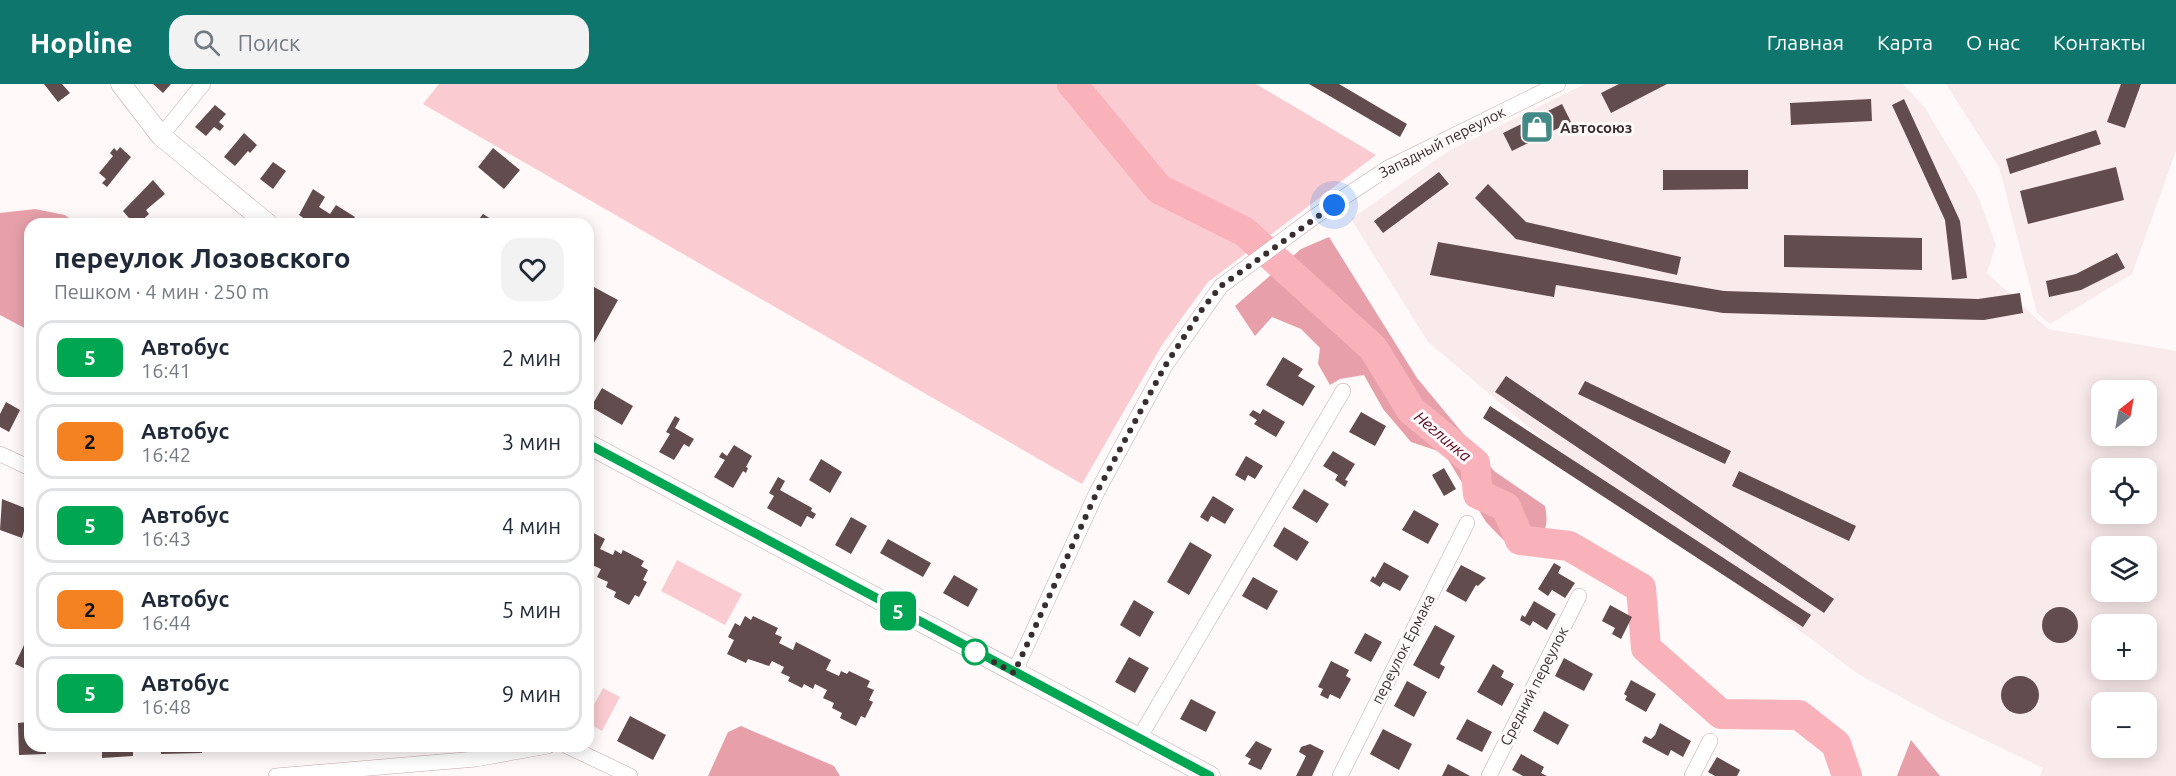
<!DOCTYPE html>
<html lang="ru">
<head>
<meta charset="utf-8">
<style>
	:root { --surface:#fff; --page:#f2f2f3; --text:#1f2937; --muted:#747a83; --line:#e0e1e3; --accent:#0f766e }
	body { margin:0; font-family:Ubuntu,sans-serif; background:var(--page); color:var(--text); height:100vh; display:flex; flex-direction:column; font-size:22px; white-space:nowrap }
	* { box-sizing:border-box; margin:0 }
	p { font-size:20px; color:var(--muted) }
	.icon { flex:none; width:33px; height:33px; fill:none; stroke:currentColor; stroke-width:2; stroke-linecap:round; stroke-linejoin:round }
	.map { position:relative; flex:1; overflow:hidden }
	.details { position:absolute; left:24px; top:134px; width:570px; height:534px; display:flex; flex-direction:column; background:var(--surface); border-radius:18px; box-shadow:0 3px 15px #0003 }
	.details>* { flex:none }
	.badge { padding:0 12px; border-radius:9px; font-size:21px; line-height:39px }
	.needle { width:39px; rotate:31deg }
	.tools { position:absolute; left:2091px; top:296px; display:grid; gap:12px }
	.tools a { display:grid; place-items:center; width:66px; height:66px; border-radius:12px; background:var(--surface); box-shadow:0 3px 15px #0003; font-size:30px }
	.you { position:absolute; width:30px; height:30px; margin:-15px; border:4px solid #fff; border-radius:50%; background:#1a73e8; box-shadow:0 0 0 9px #1a73e833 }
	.map>.badge { position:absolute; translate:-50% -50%; box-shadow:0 0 0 3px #fff }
	.round { display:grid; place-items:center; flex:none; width:63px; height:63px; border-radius:18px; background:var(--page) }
	.summary { display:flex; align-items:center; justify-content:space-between; height:102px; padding:0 30px }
	h1 { font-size:28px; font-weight:600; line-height:45px }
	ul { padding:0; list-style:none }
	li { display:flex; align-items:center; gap:18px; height:75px; margin:0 12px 9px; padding:0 18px; border:3px solid var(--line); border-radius:18px }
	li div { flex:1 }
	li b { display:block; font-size:22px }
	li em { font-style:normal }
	li .badge { min-width:66px; font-weight:700; text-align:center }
	header { display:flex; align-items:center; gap:36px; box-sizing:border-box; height:84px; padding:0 30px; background:var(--accent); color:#fff }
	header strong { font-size:28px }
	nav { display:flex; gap:33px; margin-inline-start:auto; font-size:21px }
	.search { width:420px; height:54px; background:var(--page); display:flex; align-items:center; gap:15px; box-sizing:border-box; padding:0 21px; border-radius:18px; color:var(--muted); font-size:22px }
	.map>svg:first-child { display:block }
</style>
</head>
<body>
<header>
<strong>Hopline</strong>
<div class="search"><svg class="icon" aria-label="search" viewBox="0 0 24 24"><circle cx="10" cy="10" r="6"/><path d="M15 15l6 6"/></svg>Поиск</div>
<nav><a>Главная</a><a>Карта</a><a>О нас</a><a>Контакты</a></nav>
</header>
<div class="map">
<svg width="2176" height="692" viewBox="0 0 2176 692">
	<rect width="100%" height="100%" fill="#fff9f9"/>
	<path fill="#f9eaeb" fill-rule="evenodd" d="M1585 0H1903L1925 24 1978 112 1996 161 1987 189 2048 245 2176 267V692H2040L2043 684 1943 636 1858 590 1538 351 1428 258 1351 135 1447 68ZM2102 306H2146V351H2102ZM2102 384H2146V429H2102ZM2102 462H2146V507H2102ZM2102 540H2146V585H2102ZM2102 618H2146V663H2102Z
		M1946 0H2176V67L2132 190 2050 240 2037 229 1999 83Z"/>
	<path fill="#faccd1" d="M439 0H1256L1376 71 1208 198 1162 261 1082 400 423 20Z
		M677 476 742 510 725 541 661 507Z
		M603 604 620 613 602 647 588 639V632Z"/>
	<path fill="#e7a0aa" d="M35 125 65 131 76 139 30 140V247L0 231V129Z
		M1329 153 1417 294 1494 387 1545 422C1551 453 1539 453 1514 467L1486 438 1444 369 1411 358 1383 325 1364 291 1340 295 1330 301 1318 280 1320 264 1301 245 1272 233 1255 252 1235 222 1301 165Z
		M741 642 834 682 840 692H708L728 648Z
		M1911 656 1940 692H1897Z"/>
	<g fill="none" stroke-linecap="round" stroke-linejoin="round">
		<path stroke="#f9b1ba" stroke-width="30" d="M1072 0 1159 105 1245 148 1373 264 1411 326 1475 379 1478 410 1506 423 1520 456 1569 462 1641 504 1646 564 1721 630 1799 631 1836 660 1847 692"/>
	</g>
	<path fill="#634c4e" d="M44 0H62L70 9 58 18Z
		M153 0H171L163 9Z
		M1309 0H1339L1407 40 1400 53Z
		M1619 0H1667L1611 29 1601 9Z
		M2121 0H2141L2125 44 2107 38Z
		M1871 15 1872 37 1791 41 1790 19Z
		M1904 15 1960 137 1967 194 1952 196 1945 136 1892 21Z
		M1562 20 1571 38 1512 67 1503 49Z
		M215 21 226 30 219 38 224 42 220 47 214 43 206 52 195 43Z
		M2096 46 2101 60 2010 90 2006 75Z
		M244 49 257 61 250 69 248 67 235 82 224 73Z
		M120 63 131 73 107 103 102 99 106 95 99 89 113 72 110 69 114 64 117 67Z
		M493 64 520 86 504 105 478 83Z
		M273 78 286 87 273 105 260 95Z
		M2116 83 2124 116 2028 140 2020 107Z
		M1663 86H1748V105L1663 106Z
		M1439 88 1449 100 1383 149 1374 137Z
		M153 96 165 110 146 126 149 130 138 140H134L123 127Z
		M1488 100 1526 138 1681 173 1677 191 1516 155 1475 114Z
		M313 105 325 113 319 123 330 130 336 121 355 133 351 140 343 137 341 140H312L299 131Z
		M483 130 499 140H475Z
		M1784 151 1922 154V186L1784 183Z
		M1438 158 1724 207 1978 215 2020 209 2023 229 1984 236 1723 229 1556 201 1554 213 1430 191Z
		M2117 169 2125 184 2081 206 2049 213 2046 197 2076 190Z
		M592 202 618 216 590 266 588 210Z
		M1283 273 1303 285 1298 292 1315 302 1303 322 1266 301Z
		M1506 292 1834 515 1824 529 1495 308Z
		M1585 297 1731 367 1725 380 1578 310Z
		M602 304 633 322 622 341 591 323Z
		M6 318 20 326 9 348 0 343V330Z
		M1490 322 1811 531 1803 543 1483 334Z
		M1263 325 1285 338 1276 353 1254 340 1257 336 1249 331 1253 326 1260 330Z
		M1361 328 1386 342 1375 362 1349 348Z
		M675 332 680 335 675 344 694 355 689 363 684 360 674 376 659 368 670 350 666 348Z
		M734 361 752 372 746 383 748 384 746 389 743 387 733 404 714 393 725 376 719 373 722 368 727 372Z
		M1333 367 1355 380 1345 396 1348 397 1345 403 1335 396 1338 391 1323 382Z
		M1246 372 1263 382 1255 395 1248 391 1245 397 1235 391Z
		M821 375 842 388 830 409 809 396Z
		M1444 384 1456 405 1444 412 1432 391Z
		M1739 387 1856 442 1849 457 1732 402Z
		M778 393 785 397 780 406 812 424 811 427 816 430 813 435 807 432 801 443 767 424 774 412 769 409Z
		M1304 405 1329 420 1317 439 1292 424Z
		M1213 412 1234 425 1225 440 1211 432 1208 438 1200 433Z
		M2 415 30 426 22 454 0 446Z
		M1414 426 1439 440 1428 460 1402 446Z
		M851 433 867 442 851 470 835 461Z
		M1284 443 1309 458 1297 477 1273 462Z
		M588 446 605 455 600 465 613 471 615 466 621 470 623 466 644 477 641 482 648 486 643 496 647 498 639 513 635 511 629 521 614 513 616 508 606 503 608 498 597 493 601 485 588 479Z
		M888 455 931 479 923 493 880 469Z
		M1190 458 1212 471 1189 511 1167 498Z
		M1384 478 1409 492 1400 507 1383 498 1380 503 1370 497 1373 492 1375 494Z
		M1554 479 1561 483 1558 489 1575 499 1565 514 1552 506 1548 512 1538 505Z
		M1461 481 1486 494 1478 502 1476 501 1466 518 1446 507Z
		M954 491 978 505 968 523 943 509Z
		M1253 493 1278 507 1267 526 1242 512Z
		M1134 516 1154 528 1140 553 1120 541Z
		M1534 517 1556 530 1547 546 1533 537 1530 542 1520 536 1522 531 1525 533Z
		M1610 521 1632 533 1621 555 1612 550 1615 544 1602 537Z
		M2042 541a18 18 0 1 1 36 0a18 18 0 1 1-36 0Z
		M745 532 751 536 753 532 778 544 775 550 782 553 779 559 793 566 796 558 831 576 826 586 839 592 841 587 847 590 849 587 870 597 867 603 874 606 869 616 873 618 865 634 861 632 856 642 840 634 842 629 832 624 834 619 823 614 827 606 815 600 813 605 804 600 802 604 788 597 790 593 781 589 784 583 772 577 769 582 748 575 746 579 727 570 734 556 728 553 735 539 740 542Z
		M1435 541 1455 552 1440 580 1445 583 1439 595 1413 581Z
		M1365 549 1382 558 1371 578 1354 569Z
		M24 561 30 564V587L15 580Z
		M1129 573 1149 584 1135 609 1115 598Z
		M1564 574 1593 590 1584 607 1555 592Z
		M1331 577 1349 586 1346 592 1351 595 1340 615 1330 610 1328 615 1320 611 1323 605 1318 603Z
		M1493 580 1504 587 1501 593 1514 600 1502 622 1477 608Z
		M2001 611a19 19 0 1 1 38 0a19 19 0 1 1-38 0Z
		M1631 596 1656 610 1646 628 1625 616 1627 612 1624 610Z
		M1407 597 1427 608 1414 633 1394 622Z
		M1191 615 1216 628 1206 648 1180 635Z
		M1544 627 1569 641 1558 661 1533 647Z
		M630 632 666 651 653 676 617 657Z
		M1467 635 1492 648 1482 668 1456 655Z
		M28 638 30 662H46V670L19 671 18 639Z
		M1660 639 1691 657 1683 673 1671 666 1668 672 1642 658 1645 652 1651 655 1655 651Z
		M1383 645 1412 660 1399 686 1370 670Z
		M1256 657 1272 665 1261 686 1248 680 1251 675 1245 672Z
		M1310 660 1324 667 1312 692H1296L1306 672 1299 668 1301 663Z
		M102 662H133V672L102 674Z
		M161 662H202V669L161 670Z
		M245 662H283V666L246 668Z
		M312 662H342V664L313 666Z
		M1521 670 1544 683 1541 689 1547 692H1523L1512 686Z
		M1717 673 1740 686 1737 692H1715L1708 688Z
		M1448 680 1470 692H1442Z"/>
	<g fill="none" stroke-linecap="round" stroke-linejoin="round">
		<g stroke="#c4a9ac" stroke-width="16">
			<path id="street" d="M161 52 203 0
				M0 370 30 384
				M1014 589 1097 408 1165 282 1221 202 1314 133 1388 84 1558 0
				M1138 656 1343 307
				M567 662 630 692
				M276 692 476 675 548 662
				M1340 692 1467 439
				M1489 692 1579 512
				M1692 692 1710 657"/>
		</g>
		<g stroke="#c4a9ac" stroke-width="21">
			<path id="secondary" d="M121 0 161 52 268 140
				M588 360 1210 692"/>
		</g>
		<use href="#street" stroke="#fff" stroke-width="15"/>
		<use href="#secondary" stroke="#fff" stroke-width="20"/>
	</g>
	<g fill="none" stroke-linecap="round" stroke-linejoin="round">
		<g stroke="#fff" stroke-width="14">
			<path id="line" d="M588 360 1210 692"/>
		</g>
		<use href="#line" stroke="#00a651" stroke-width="9"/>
		<path stroke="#392e2f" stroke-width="6" stroke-dasharray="0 10.8" d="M975 568 1014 589 1097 408 1165 282 1203 224 1221 202 1334 121"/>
	</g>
	<defs>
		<g id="shop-square" transform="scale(1.725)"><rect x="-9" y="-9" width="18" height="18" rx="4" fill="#438a86" stroke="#fff9f9"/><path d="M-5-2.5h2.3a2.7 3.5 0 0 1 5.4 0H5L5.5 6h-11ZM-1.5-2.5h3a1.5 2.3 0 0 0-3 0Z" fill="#fff"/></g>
	</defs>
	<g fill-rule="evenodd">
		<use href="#shop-square" x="1537" y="43"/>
	</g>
	<circle fill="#fff" stroke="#00a651" stroke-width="3" cx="975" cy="568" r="12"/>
	<g text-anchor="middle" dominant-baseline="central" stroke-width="6" stroke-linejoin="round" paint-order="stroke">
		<g font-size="15" font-weight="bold" fill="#392e2f" stroke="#fff9f9" text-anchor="start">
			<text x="1560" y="43">Автосоюз</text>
		</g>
		<g font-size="15" fill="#392e2f" stroke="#fff9f9">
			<text transform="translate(1442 58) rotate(-27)">Западный переулок</text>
			<text transform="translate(1403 565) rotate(-63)">переулок Ермака</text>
			<text transform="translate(1534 602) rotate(-63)">Средний переулок</text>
		</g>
		<g font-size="16" font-style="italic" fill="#59041f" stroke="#fff9f9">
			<text transform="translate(1443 352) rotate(40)">Неглинка</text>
		</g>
	</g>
</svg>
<div class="tools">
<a><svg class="needle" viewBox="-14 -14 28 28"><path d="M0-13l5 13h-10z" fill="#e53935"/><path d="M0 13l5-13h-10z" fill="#747a83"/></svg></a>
<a><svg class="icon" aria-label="locate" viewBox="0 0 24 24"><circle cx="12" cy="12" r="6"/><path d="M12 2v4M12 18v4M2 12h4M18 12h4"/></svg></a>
<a><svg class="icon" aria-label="layers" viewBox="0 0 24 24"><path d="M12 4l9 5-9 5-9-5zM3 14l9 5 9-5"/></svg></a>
<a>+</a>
<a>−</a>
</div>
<div class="you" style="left:1334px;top:121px"></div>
<b class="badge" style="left:898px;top:527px;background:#00a651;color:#fff">5</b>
<section class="details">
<div class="summary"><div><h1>переулок Лозовского</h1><p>Пешком · 4 мин · 250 m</p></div><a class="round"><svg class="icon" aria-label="heart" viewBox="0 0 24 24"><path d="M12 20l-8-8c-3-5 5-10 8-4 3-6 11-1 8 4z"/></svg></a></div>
<ul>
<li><span class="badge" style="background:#00a651;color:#fff">5</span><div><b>Автобус</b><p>16:41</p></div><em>2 мин</em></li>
<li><span class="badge" style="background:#f58220;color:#111">2</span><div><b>Автобус</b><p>16:42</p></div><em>3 мин</em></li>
<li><span class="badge" style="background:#00a651;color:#fff">5</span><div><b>Автобус</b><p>16:43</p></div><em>4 мин</em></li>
<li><span class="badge" style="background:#f58220;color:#111">2</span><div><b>Автобус</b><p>16:44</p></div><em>5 мин</em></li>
<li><span class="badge" style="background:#00a651;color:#fff">5</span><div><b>Автобус</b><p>16:48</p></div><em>9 мин</em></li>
</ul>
</section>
</div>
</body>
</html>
